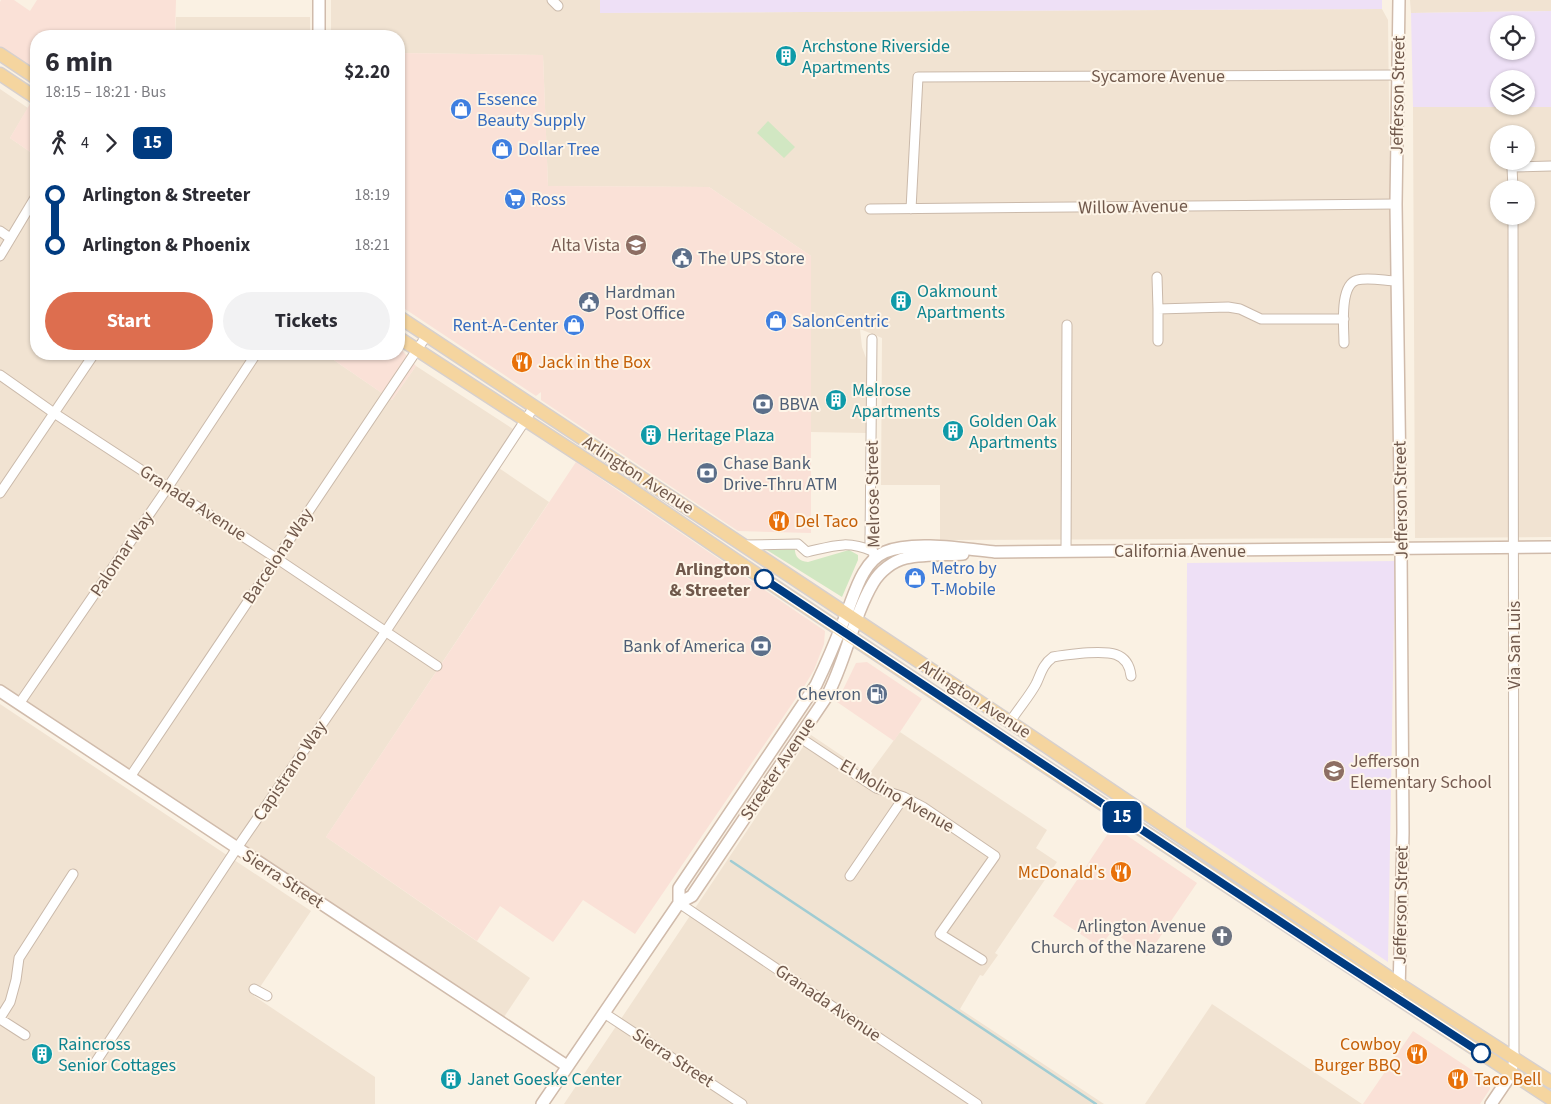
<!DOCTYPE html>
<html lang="en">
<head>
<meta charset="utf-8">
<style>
	:root { --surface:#fff; --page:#f2f2f3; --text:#2b2b33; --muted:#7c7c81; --accent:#dd6e4f }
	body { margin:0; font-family:"Source Sans 3",sans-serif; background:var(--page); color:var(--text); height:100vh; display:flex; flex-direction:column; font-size:19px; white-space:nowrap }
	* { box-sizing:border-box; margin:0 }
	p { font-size:16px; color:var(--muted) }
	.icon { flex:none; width:28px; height:28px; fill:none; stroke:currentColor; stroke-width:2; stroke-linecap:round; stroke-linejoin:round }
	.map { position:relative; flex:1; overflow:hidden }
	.details { position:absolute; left:30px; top:30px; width:375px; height:330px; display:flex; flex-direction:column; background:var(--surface); border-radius:20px; box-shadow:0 1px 4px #0004 }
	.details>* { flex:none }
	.badge { padding:0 10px; border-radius:8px; font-size:18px; line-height:32px }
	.buttons { position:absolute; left:1490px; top:15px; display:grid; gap:10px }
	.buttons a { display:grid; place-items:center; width:45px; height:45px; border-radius:50%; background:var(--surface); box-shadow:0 1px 4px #0004; font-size:25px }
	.map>.badge { position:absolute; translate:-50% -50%; box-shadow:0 0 0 2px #fff }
	.legs { display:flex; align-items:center; gap:8px; height:55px; padding:0 15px; font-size:16px }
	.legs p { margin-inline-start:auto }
	.summary { display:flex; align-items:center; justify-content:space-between; height:85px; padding:0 15px }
	h1 { font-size:28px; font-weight:700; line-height:38px }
	.primary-button { display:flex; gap:10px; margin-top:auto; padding:10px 15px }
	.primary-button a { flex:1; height:58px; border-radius:30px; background:var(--accent); color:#fff; font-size:20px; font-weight:700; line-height:58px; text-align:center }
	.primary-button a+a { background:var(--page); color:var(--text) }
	ul { padding:0 15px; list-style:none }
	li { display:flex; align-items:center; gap:18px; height:50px; font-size:19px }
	li i { display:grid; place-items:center; width:8px; height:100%; margin:0 6px; background:currentColor }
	li i::after { content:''; width:12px; height:12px; margin:-6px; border:4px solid; border-radius:50%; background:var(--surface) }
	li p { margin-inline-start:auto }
	li:first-child i { background:linear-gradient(#0000 50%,currentColor 0) }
	li:last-child i { background:linear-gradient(currentColor 50%,#0000 0) }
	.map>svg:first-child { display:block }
</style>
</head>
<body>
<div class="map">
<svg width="1551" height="1104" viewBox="0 0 1551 1104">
	<rect width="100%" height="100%" fill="#faf1e3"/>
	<path fill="#f1e3d2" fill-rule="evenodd" d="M331 0H600V13L1382 9 1388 20 1392 352H1399L1401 538 940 540V485H881L882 338 860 329 862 347 866 358V433L811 432V256L709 187 548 186 543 55 399 53V36H331Z
		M1410 0H1551V11L1411 13Z
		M176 17H310V36H175Z
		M0 89 28 108 10 138 36 156V201L34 205 36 206V354H325L392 400 416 366 513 429 493 464 549 502 326 837 530 978 502 1020 0 687Z
		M1413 107H1551V537L1415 538ZM1499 134H1526V161H1499ZM1499 189H1526V216H1499Z
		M0 704 311 911 254 996 375 1077V1104H0Z
		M900 732 1047 830 1036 848 1057 862 995 953 998 955 983 976 980 975 960 1009 1104 1104H564L811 735 869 774Z
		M1212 1004 1362 1104H1145Z"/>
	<path fill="#fae1d7" d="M1 0H14L30 11 37 0H176L175 36H36V70L0 47V2Z
		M399 53 543 55 548 186 709 187 811 256V533L738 531 541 400V392L536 396 399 305Z
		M31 102 36 106V156L10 138Z
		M399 347 416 366 392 400 325 354H399Z
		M576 462 825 631 824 644 814 670 805 685 635 934 583 900 553 942 500 906 477 941 326 837Z
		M867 662 922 699 894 741 837 702 856 663Z
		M1113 826 1197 883 1147 956 1112 931 1100 947 1053 916Z
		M1413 1031 1490 1082V1089L1480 1104H1363Z"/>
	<path fill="#eee0f6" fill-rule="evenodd" d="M600 0H1382V9L600 13Z
		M1551 11V107H1413L1411 13ZM1499 24H1526V51H1499ZM1499 79H1526V106H1499Z
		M1395 561 1388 962 1186 827 1187 563Z"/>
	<path fill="#d1e7c2" d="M768 121 795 147 784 158 757 133Z
		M757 544 795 546C794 556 798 561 808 562L849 550 858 555V560L842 597Z"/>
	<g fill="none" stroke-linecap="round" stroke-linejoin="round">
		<path stroke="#a0ccd3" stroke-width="2.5" d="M731 861 1096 1104"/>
		<g stroke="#cab9aa" stroke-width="11">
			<path id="street" d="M552 0 558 6
				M1513 189 1512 167 1551 166
				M870 209 1396 204
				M911 209 918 77 1399 75
				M0 231 10 238
				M0 256 36 196
				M1157 277 1158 309
				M872 339 870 542 875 559
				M1158 341V309L1228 307 1240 309 1261 319H1344
				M1344 343C1344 328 1339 285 1357 280 1369 277 1386 281 1397 281
				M0 375 54 413 276 558 437 666
				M0 493 94 354
				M744 545 798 544 807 552C833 546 847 540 872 551
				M1066 551 1067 325
				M19 704 168 487 256 354
				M1010 722C1018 709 1029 697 1036 684 1041 674 1042 665 1053 657 1063 655 1074 654 1084 653 1105 652 1128 649 1131 676
				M799 737 876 788 904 797 923 807 995 856 940 934 982 960
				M130 777 427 335
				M850 876 904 797
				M679 903 977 1104
				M254 989 267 996
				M604 1013 742 1104
				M0 1018 10 1002 16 980 19 958 73 874
				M0 1019 25 1035
				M95 1063 237 848 386 631 534 407
				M1512 1073 1514 1057 1513 216"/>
		</g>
		<g stroke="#d0bbab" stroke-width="14">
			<path id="secondary" d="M319 0V36
				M1399 0 1396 204 1401 550 1403 833 1399 991
				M0 691 567 1066
				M679 903V888L816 685C827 662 837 638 846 615 855 593 862 562 885 552 912 540 966 549 995 552L1551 547
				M542 1104 679 903 692 896 827 696C846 660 853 617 873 583 880 571 893 561 906 558 924 554 945 555 963 554
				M1491 1104 1512 1073"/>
		</g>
		<g stroke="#d7d0cd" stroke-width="15">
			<path id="primary" d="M0 54 36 78
				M0 74 36 98
				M399 317 1010 722 1399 984 1551 1082
				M399 338 628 487 737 561 1025 753 1551 1099"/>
		</g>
		<use href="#street" stroke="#fff" stroke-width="9"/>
		<use href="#secondary" stroke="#fff" stroke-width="11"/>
		<use href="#primary" stroke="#f5d59f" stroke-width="12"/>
	</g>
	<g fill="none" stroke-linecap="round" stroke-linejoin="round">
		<g stroke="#fff" stroke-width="11">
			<path id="line-1" d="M764 579 1332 956 1481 1053"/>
		</g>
		<use href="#line-1" stroke="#003b80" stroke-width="8"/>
	</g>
	<defs>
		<g id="building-disc" transform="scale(1.125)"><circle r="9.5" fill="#0f9aa8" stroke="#fef5e8"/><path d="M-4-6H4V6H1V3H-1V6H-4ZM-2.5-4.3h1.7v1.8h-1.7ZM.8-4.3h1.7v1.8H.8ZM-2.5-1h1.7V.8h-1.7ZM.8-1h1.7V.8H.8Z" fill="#fff"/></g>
		<g id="shop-disc" transform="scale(1.125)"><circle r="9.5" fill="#3f7fe0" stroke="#fef5e8"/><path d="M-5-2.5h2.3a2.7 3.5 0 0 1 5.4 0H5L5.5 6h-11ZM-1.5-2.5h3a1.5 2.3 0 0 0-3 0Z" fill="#fff"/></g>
		<g id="supermarket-disc" transform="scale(1.125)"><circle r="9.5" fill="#3f7fe0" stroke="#fef5e8"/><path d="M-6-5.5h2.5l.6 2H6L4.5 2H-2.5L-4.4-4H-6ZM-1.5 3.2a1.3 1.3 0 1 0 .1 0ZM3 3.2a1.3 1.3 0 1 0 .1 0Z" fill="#fff"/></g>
		<g id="school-disc" transform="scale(1.125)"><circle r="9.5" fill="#8d6e63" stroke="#fef5e8"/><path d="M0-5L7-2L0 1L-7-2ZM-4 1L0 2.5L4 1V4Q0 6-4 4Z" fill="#fff"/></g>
		<g id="civic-disc" transform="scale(1.125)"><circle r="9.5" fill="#5c6f8a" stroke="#fef5e8"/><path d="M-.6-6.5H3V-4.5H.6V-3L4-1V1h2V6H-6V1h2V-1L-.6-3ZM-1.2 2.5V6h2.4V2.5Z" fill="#fff"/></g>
		<g id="restaurant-disc" transform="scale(1.125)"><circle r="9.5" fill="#e8710a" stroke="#fef5e8"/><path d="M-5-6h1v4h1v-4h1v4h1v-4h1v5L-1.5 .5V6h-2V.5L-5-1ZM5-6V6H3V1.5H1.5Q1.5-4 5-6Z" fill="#fff"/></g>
		<g id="bank-disc" transform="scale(1.125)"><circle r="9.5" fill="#5c6f8a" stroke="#fef5e8"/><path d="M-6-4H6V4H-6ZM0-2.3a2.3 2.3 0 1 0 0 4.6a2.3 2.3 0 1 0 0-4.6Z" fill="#fff"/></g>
		<g id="fuel-disc" transform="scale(1.125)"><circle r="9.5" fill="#5c6f8a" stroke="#fef5e8"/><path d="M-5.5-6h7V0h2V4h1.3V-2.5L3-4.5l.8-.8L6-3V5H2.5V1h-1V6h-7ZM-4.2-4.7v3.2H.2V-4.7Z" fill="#fff"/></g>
		<g id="church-disc" transform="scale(1.125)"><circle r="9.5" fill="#6b7280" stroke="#fef5e8"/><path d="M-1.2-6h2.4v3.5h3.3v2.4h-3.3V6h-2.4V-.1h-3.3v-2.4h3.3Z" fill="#fff"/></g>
	</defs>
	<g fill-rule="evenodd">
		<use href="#building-disc" x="786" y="56"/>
		<use href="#shop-disc" x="461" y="109"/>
		<use href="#shop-disc" x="502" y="149"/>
		<use href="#supermarket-disc" x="515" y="199"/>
		<use href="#school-disc" x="636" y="245"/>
		<use href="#civic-disc" x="682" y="258"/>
		<use href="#building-disc" x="901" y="301"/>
		<use href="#civic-disc" x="589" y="302"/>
		<use href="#shop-disc" x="776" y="321"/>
		<use href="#shop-disc" x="574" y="325"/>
		<use href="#restaurant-disc" x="522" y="362"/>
		<use href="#building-disc" x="836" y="400"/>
		<use href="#bank-disc" x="763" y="404"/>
		<use href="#building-disc" x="953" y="431"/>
		<use href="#building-disc" x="651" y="435"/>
		<use href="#bank-disc" x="707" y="473"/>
		<use href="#restaurant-disc" x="779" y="521"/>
		<use href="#shop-disc" x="915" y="578"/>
		<use href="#bank-disc" x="761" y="646"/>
		<use href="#fuel-disc" x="877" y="694"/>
		<use href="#school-disc" x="1334" y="771"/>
		<use href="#restaurant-disc" x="1121" y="872"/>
		<use href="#church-disc" x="1222" y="936"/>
		<use href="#building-disc" x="42" y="1054"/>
		<use href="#restaurant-disc" x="1417" y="1054"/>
		<use href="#building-disc" x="451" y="1079"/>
		<use href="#restaurant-disc" x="1458" y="1079"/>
	</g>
	<g fill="#fff" stroke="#003b80" stroke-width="2.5">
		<circle cx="764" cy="579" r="9"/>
		<circle cx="1481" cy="1053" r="9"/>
	</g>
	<g text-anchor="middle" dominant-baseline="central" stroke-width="4" stroke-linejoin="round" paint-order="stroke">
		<g font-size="18" fill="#0d838f" stroke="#fef5e8" text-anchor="start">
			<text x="802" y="46">Archstone Riverside<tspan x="802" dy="21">Apartments</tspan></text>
			<text x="917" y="291">Oakmount<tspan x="917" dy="21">Apartments</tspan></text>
			<text x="852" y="390">Melrose<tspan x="852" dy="21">Apartments</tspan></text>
			<text x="969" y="421">Golden Oak<tspan x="969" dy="21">Apartments</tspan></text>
			<text x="667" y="435">Heritage Plaza</text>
			<text x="58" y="1044">Raincross<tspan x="58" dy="21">Senior Cottages</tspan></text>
			<text x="467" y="1079">Janet Goeske Center</text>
		</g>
		<g font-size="18" fill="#70584b" stroke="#fef5e8">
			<text x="1158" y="76">Sycamore Avenue</text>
			<text transform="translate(1398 95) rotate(-89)">Jefferson Street</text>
			<text transform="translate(1133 207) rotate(-1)">Willow Avenue</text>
			<text transform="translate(638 475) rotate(33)">Arlington Avenue</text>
			<text transform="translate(873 494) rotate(-91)">Melrose Street</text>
			<text transform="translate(1401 500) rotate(-91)">Jefferson Street</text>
			<text transform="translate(193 503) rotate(33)">Granada Avenue</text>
			<text x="1180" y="551">California Avenue</text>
			<text transform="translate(122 554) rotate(-56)">Palomar Way</text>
			<text transform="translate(278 556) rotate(-56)">Barcelona Way</text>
			<text transform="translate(1514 645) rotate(-90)">Via San Luis</text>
			<text transform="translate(975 699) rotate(33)">Arlington Avenue</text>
			<text transform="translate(778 769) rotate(-56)">Streeter Avenue</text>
			<text transform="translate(290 771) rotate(-56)">Capistrano Way</text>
			<text transform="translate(897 796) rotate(30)">El Molino Avenue</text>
			<text transform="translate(283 879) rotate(33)">Sierra Street</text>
			<text transform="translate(1401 905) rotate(-89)">Jefferson Street</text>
			<text transform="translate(828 1003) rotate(34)">Granada Avenue</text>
			<text transform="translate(673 1058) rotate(33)">Sierra Street</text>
		</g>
		<g font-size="18" fill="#366cbe" stroke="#fef5e8" text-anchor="start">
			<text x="477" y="99">Essence<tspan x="477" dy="21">Beauty Supply</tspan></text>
			<text x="518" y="149">Dollar Tree</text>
			<text x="531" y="199">Ross</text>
			<text x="792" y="321">SalonCentric</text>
			<text x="558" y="325" text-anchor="end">Rent-A-Center</text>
			<text x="931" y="568">Metro by<tspan x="931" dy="21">T-Mobile</tspan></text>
		</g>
		<g font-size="18" fill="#785e54" stroke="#fef5e8" text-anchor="end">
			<text x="620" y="245">Alta Vista</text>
			<text x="1350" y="761" text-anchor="start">Jefferson<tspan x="1350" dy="21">Elementary School</tspan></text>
		</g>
		<g font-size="18" fill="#4e5e75" stroke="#fef5e8" text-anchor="start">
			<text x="698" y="258">The UPS Store</text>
			<text x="605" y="292">Hardman<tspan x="605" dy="21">Post Office</tspan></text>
			<text x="779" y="404">BBVA</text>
			<text x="723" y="463">Chase Bank<tspan x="723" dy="21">Drive-Thru ATM</tspan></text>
			<text x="745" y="646" text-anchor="end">Bank of America</text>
			<text x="861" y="694" text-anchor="end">Chevron</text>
		</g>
		<g font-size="18" fill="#c56008" stroke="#fef5e8" text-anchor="start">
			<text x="538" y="362">Jack in the Box</text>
			<text x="795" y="521">Del Taco</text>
			<text x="1105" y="872" text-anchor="end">McDonald's</text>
			<text x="1401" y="1044" text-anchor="end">Cowboy<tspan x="1401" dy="21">Burger BBQ</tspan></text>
			<text x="1474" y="1079">Taco Bell</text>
		</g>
		<g font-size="18" font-weight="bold" fill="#70584b" stroke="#fef5e8" text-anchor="end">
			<text x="750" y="569">Arlington<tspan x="750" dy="21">&amp; Streeter</tspan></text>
		</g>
		<g font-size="18" fill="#5b616d" stroke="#fef5e8" text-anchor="end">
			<text x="1206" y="926">Arlington Avenue<tspan x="1206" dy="21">Church of the Nazarene</tspan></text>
		</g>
	</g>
</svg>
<div class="buttons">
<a><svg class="icon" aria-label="locate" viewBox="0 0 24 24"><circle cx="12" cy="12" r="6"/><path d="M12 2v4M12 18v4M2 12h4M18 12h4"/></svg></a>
<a><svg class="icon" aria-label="layers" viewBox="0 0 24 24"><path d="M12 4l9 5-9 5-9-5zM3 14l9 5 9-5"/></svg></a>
<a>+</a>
<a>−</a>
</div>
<b class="badge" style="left:1122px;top:817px;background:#003b80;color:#fff">15</b>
<section class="details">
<div class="summary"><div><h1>6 min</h1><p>18:15 – 18:21 · Bus</p></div><b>$2.20</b></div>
<div class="legs"><svg class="icon" aria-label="walk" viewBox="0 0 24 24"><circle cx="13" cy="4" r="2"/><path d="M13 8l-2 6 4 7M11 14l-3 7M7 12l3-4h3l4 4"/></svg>4<svg class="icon" aria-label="forward" viewBox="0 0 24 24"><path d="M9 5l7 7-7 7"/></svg><b class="badge" style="background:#003b80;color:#fff">15</b></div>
<ul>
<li><i style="color:#003b80"></i><b>Arlington &amp; Streeter</b><p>18:19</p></li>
<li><i style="color:#003b80"></i><b>Arlington &amp; Phoenix</b><p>18:21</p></li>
</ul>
<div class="primary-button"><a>Start</a><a>Tickets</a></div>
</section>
</div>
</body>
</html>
